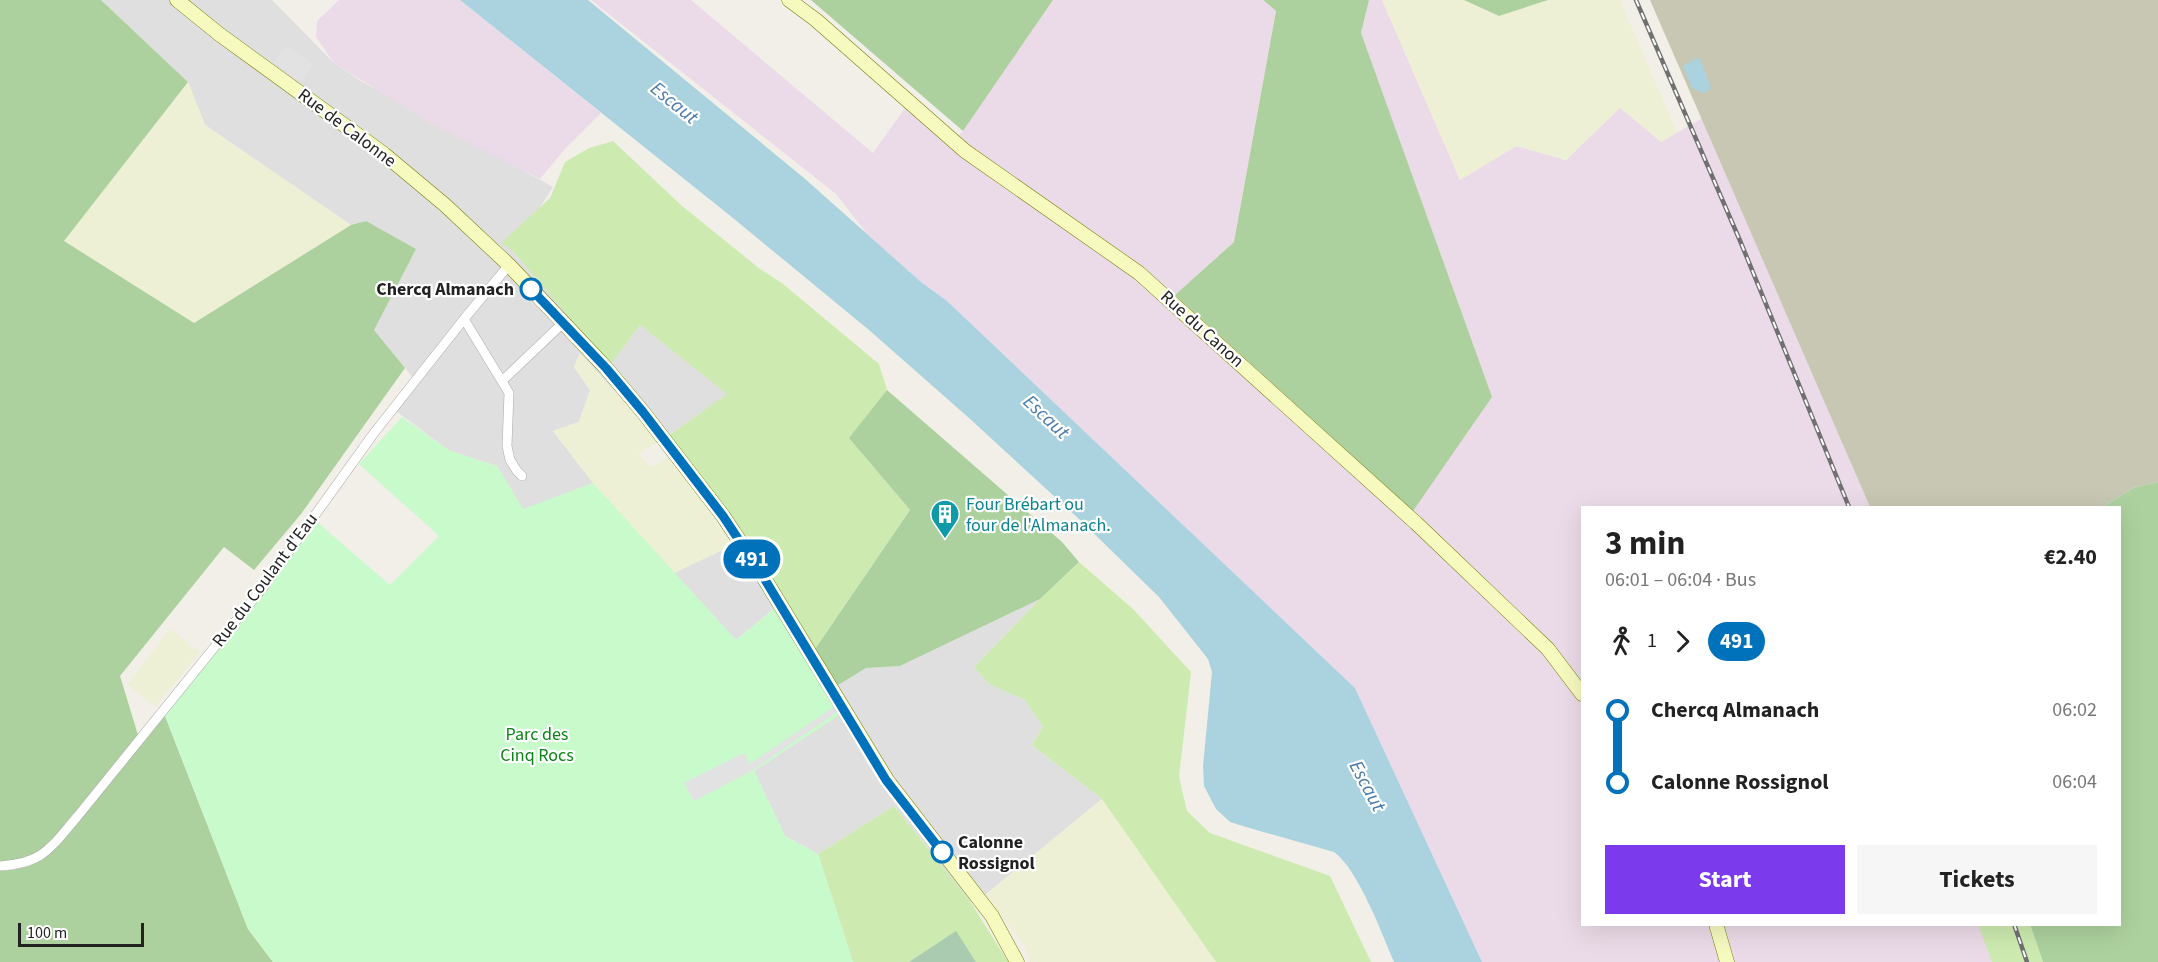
<!DOCTYPE html>
<html lang="en">
<head>
<meta charset="utf-8">
<style>
	:root { --surface:#fff; --page:#f6f6f6; --text:#222; --muted:#767676; --accent:#7c3aed }
	body { margin:0; font-family:"Source Sans 3",sans-serif; background:var(--page); color:var(--text); height:100vh; display:flex; flex-direction:column; font-size:22px; white-space:nowrap }
	* { box-sizing:border-box; margin:0 }
	p { font-size:20px; color:var(--muted) }
	.icon { flex:none; width:33px; height:33px; fill:none; stroke:currentColor; stroke-width:2; stroke-linecap:round; stroke-linejoin:round }
	.map { position:relative; flex:1; overflow:hidden }
	.panel { position:absolute; left:1581px; top:506px; width:540px; height:420px; display:flex; flex-direction:column; background:var(--surface); border-radius:0px; box-shadow:0 6px 24px #0002 }
	.panel>* { flex:none }
	.badge { padding:0 12px; border-radius:20px; font-size:21px; line-height:39px }
	.scale { position:absolute; left:18px; bottom:15px; width:126px; box-sizing:border-box; padding-left:6px; border:3px solid #222; border-top:0; font-size:16px; line-height:21px; white-space:nowrap; color:#222; -webkit-text-stroke:4px #fff; paint-order:stroke }
	.map>.badge { position:absolute; translate:-50% -50%; box-shadow:0 0 0 3px #fff }
	.legs { display:flex; align-items:center; gap:9px; height:66px; padding:0 24px; font-size:20px }
	.legs p { margin-inline-start:auto }
	.summary { display:flex; align-items:center; justify-content:space-between; height:102px; padding:0 24px }
	h1 { font-size:33px; font-weight:700; line-height:45px }
	.primary-button { display:flex; gap:12px; margin-top:auto; padding:12px 24px }
	.primary-button a { flex:1; height:69px; border-radius:0px; background:var(--accent); color:#fff; font-size:24px; font-weight:700; line-height:69px; text-align:center }
	.primary-button a+a { background:var(--page); color:var(--text) }
	ul { padding:0 24px; list-style:none }
	li { display:flex; align-items:center; gap:21px; height:72px; font-size:22px }
	li i { display:grid; place-items:center; width:9px; height:100%; margin:0 8px; background:currentColor }
	li i::after { content:''; width:15px; height:15px; margin:-8px; border:4px solid; border-radius:50%; background:var(--surface) }
	li p { margin-inline-start:auto }
	li:first-child i { background:linear-gradient(#0000 50%,currentColor 0) }
	li:last-child i { background:linear-gradient(currentColor 50%,#0000 0) }
	.map>svg:first-child { display:block }
</style>
</head>
<body>
<div class="map">
<svg width="2158" height="962" viewBox="0 0 2158 962">
	<rect width="100%" height="100%" fill="#f2efe9"/>
	<path fill="#e0dfdf" d="M101 0H272L334 63 361 81 553 187 512 250 610 364 640 325 728 394 660 441 580 354 574 367 590 390 579 422 553 431 593 483 523 510 497 466 448 450 396 411 417 382 373 330 366 221 351 225 205 125 188 82Z
		M733 545 776 607 736 640 674 573Z
		M1040 599 974 667 989 684 1025 700 1043 727 1032 745 1102 799 985 895 970 901 894 806 818 854 785 836 754 771 844 711 835 687 866 668 900 666Z"/>
	<path fill="#ebdbe8" d="M339 0H460L601 113 565 149 540 179 432 124 334 63 316 37 317 21Z
		M591 0H691L873 153 905 108 949 145 963 131 1053 0H1263L1276 11 1234 242 1175 295 1413 510 1361 33 1369 0H1382L1460 180 1516 146 1566 160 1620 107 1661 142 1702 118 1870 507H1582V924H1980L1993 962H1482L1355 688 947 301 921 282 868 235 836 194Z"/>
	<path fill="#c7c7b4" d="M1650 0H2158V482L2133 488 2103 507H1870Z"/>
	<path fill="#eef0d5" d="M1382 0H1464L1499 16 1548 0H1620L1677 132 1662 142 1620 108 1566 160 1516 146 1460 180Z
		M188 82 205 125 351 225 194 323 63 241Z
		M580 353 660 441 638 454 651 467 669 456 733 545 674 573 593 483 553 431 579 422 590 390 574 367Z
		M170 629 200 652 155 707 127 684Z
		M1102 799 1216 962H1030L1024 945 985 895Z"/>
	<path fill="#cdebb0" d="M613 141 681 205 760 269 783 284 879 364 887 390 850 439 910 510 811 655 668 436 727 394 640 325 610 365 512 250 501 243 550 198 565 162 589 148Z
		M1079 562 1133 609 1191 672 1179 777 1187 811 1210 833 1330 876 1371 962H1216L1102 799 1032 745 1043 727 1025 700 989 684 974 667 1040 599Z
		M894 806 970 901 1008 962H976L956 932 909 962H853L818 854Z
		M1978 924H2030L2043 962H1992Z"/>
	<path fill="#add19e" d="M0 0H101L188 82 64 241 194 323 351 225 366 221 416 249 374 330 405 368 301 514 254 570 224 547 120 676 138 735 46 847 35 857 0 863Z
		M811 0H1053L963 131Z
		M1263 0H1369L1361 33 1492 397 1413 511 1175 295 1234 242 1276 11Z
		M1464 0H1548L1499 16Z
		M887 390 1062 542 1079 562 1040 599 900 666 866 668 835 687 811 655 910 510 849 438Z
		M2158 482V962H2043L2030 924H2120V507H2103L2133 488Z
		M165 716 248 929 273 962H0V871C28 868 34 867 55 847Z"/>
	<path fill="#aacbaf" d="M956 931 976 962H909Z"/>
	<path fill="#c8facc" d="M402 417 448 450 497 466 523 509 593 483 736 640 776 607 845 711 754 771 785 836 818 854 853 962H273L248 929 165 716 268 587 317 522 390 585 439 536 359 464Z"/>
	<path fill="#e2e2e2" d="M285 46 313 64 301 82 274 63Z
		M834 707 837 712 753 770 694 801 684 783 744 753 750 764Z"/>
	<path fill="#aad3df" d="M460 0H588L804 178 921 282 947 301 1355 688 1482 962H1394C1382 934 1358 869 1334 852L1246 827 1230 822 1216 809 1204 786 1203 766 1212 672 1208 659 1159 597 1079 519 969 418 869 330 728 214Z
		M1697 58 1700 59 1711 88 1704 93 1692 88 1683 66Z"/>
	<g fill="none" stroke-linecap="round" stroke-linejoin="round">
		<g stroke="#a9a9a9" stroke-width="10">
			<path id="street" d="M464 319 509 393 507 446 510 460 517 471 522 476
				M503 380 563 323
				M0 866C44 863 50 848 77 817L264 586 374 433 464 319 509 265"/>
		</g>
		<g stroke="#707d05" stroke-width="15">
			<path id="secondary" d="M177 0 219 34 384 154 445 205 509 265 606 368 643 412 723 516 764 578 887 780 992 916 1017 962
				M789 0 816 20 965 151 1139 273 1416 523 1548 649 1582 694
				M1716 924 1727 962"/>
		</g>
		<use href="#street" stroke="#fff" stroke-width="9"/>
		<use href="#secondary" stroke="#f7fabf" stroke-width="14"/>
		<g stroke="#707070" stroke-width="4.5">
			<path id="rail" d="M1636 0 1741 243 1849 507
				M2014 924 2027 962"/>
		</g>
		<use href="#rail" stroke="#fff" stroke-width="2" stroke-dasharray="7" stroke-linecap="butt"/>
	</g>
	<g fill="none" stroke-linecap="round" stroke-linejoin="round">
		<g stroke="#fff" stroke-width="14">
			<path id="line-1" d="M531 289 606 368 643 412 723 516 764 578 886 780 942 852"/>
		</g>
		<use href="#line-1" stroke="#0072bc" stroke-width="9"/>
	</g>
	<defs>
		<g id="building-pin" transform="scale(1.5)"><path d="M0 17L-7.5 6A9.5 9.5 0 1 1 7.5 6Z" fill="#0f9aa8" stroke="#fff"/><path d="M-4-6H4V6H1V3H-1V6H-4ZM-2.5-4.3h1.7v1.8h-1.7ZM.8-4.3h1.7v1.8H.8ZM-2.5-1h1.7V.8h-1.7ZM.8-1h1.7V.8H.8Z" fill="#fff"/></g>
	</defs>
	<g fill-rule="evenodd">
		<use href="#building-pin" x="945" y="514"/>
	</g>
	<g fill="#fff" stroke="#0072bc" stroke-width="3">
		<circle cx="531" cy="289" r="10"/>
		<circle cx="942" cy="852" r="10"/>
	</g>
	<g text-anchor="middle" dominant-baseline="central" stroke-width="4.5" stroke-linejoin="round" paint-order="stroke">
		<g font-size="18" fill="#222" stroke="#fff">
			<text transform="translate(347 128) rotate(37)">Rue de Calonne</text>
			<text transform="translate(1202 329) rotate(42)">Rue du Canon</text>
			<text transform="translate(265 580) rotate(-53)">Rue du Coulant d'Eau</text>
		</g>
		<g font-size="18" font-weight="bold" fill="#222" stroke="#fff" text-anchor="end">
			<text x="514" y="289">Chercq Almanach</text>
			<text x="958" y="842" text-anchor="start">Calonne<tspan x="958" dy="21">Rossignol</tspan></text>
		</g>
		<g font-size="18" fill="#0d838f" stroke="#fff" text-anchor="start">
			<text x="966" y="504">Four Brébart ou<tspan x="966" dy="21">four de l'Almanach.</tspan></text>
		</g>
		<g font-size="18" fill="#0c8416" stroke="#fff">
			<text x="537" y="734">Parc des<tspan x="537" dy="21">Cinq Rocs</tspan></text>
		</g>
		<g font-size="20" font-style="italic" fill="#4a7aab" stroke="#fff">
			<text transform="translate(674 103) rotate(39)">Escaut</text>
			<text transform="translate(1046 417) rotate(43)">Escaut</text>
			<text transform="translate(1367 786) rotate(62)">Escaut</text>
		</g>
	</g>
</svg>
<div class="scale">100 m</div>
<b class="badge" style="left:752px;top:559px;background:#0072bc;color:#fff">491</b>
<section class="panel">
<div class="summary"><div><h1>3 min</h1><p>06:01 – 06:04 · Bus</p></div><b>€2.40</b></div>
<div class="legs"><svg class="icon" aria-label="walk" viewBox="0 0 24 24"><circle cx="13" cy="4" r="2"/><path d="M13 8l-2 6 4 7M11 14l-3 7M7 12l3-4h3l4 4"/></svg>1<svg class="icon" aria-label="forward" viewBox="0 0 24 24"><path d="M9 5l7 7-7 7"/></svg><b class="badge" style="background:#0072bc;color:#fff">491</b></div>
<ul>
<li><i style="color:#0072bc"></i><b>Chercq Almanach</b><p>06:02</p></li>
<li><i style="color:#0072bc"></i><b>Calonne Rossignol</b><p>06:04</p></li>
</ul>
<div class="primary-button"><a>Start</a><a>Tickets</a></div>
</section>
</div>
</body>
</html>
